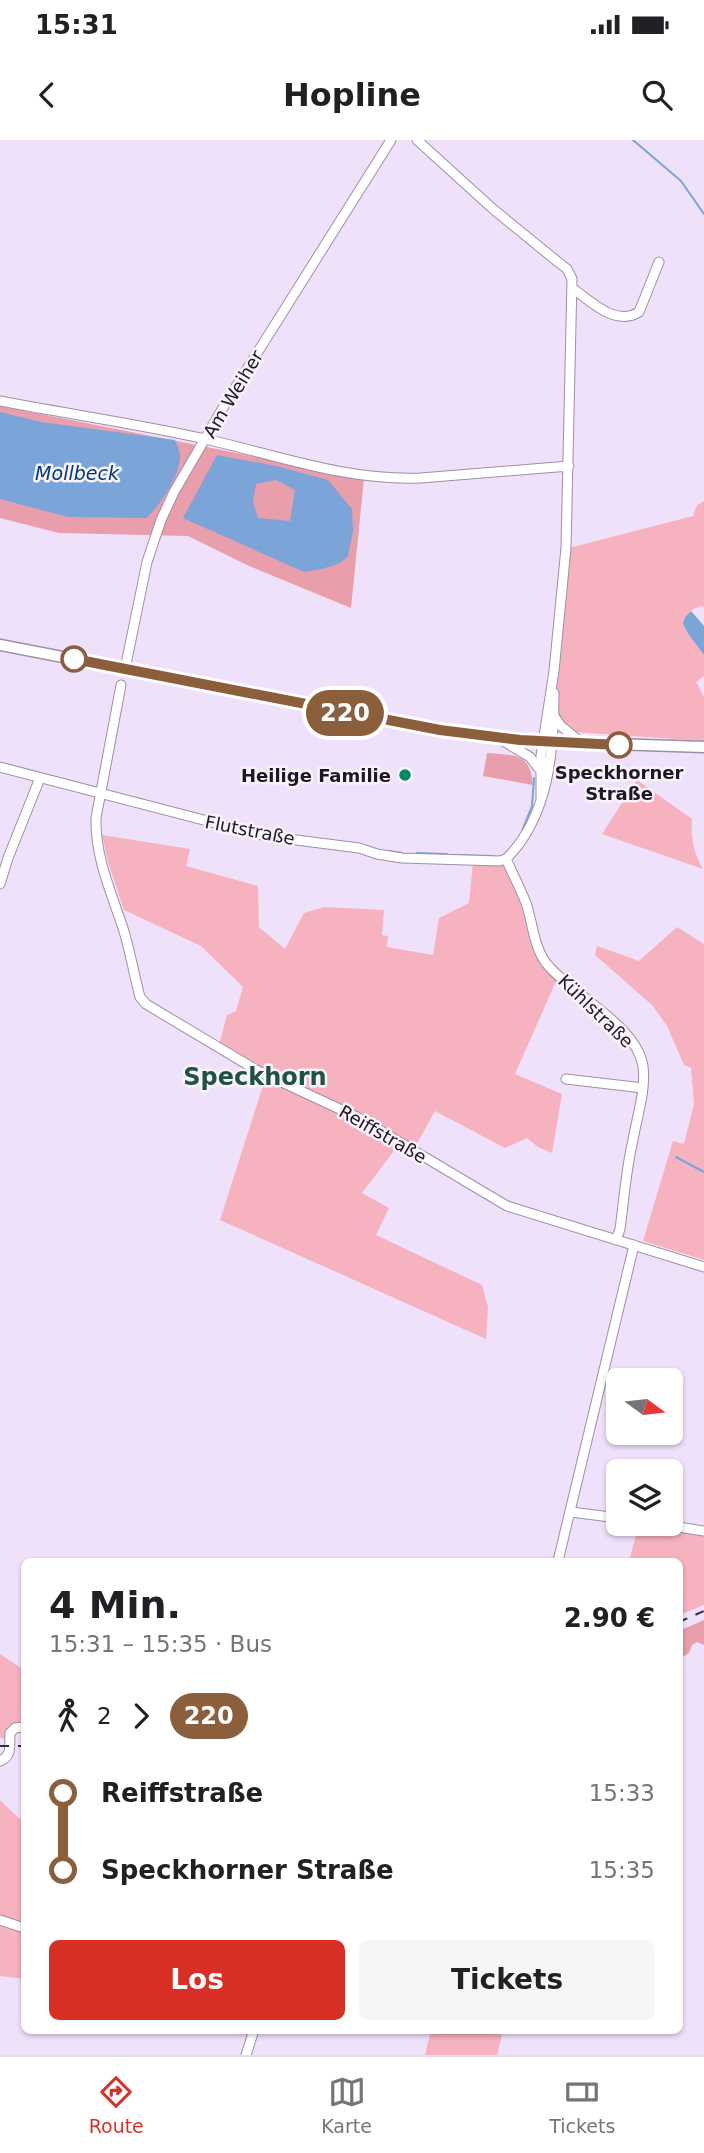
<!DOCTYPE html>
<html lang="de">
<head>
<meta charset="utf-8">
<style>
	:root { --surface:#fff; --page:#f6f6f6; --text:#202124; --muted:#757577; --line:#e0e0e0; --accent:#d93025 }
	body { margin:0; font-family:"DejaVu Sans",sans-serif; background:var(--page); color:var(--text); height:100vh; display:flex; flex-direction:column; font-size:26px; white-space:nowrap }
	* { box-sizing:border-box; margin:0 }
	p { font-size:23px; color:var(--muted) }
	.icon { flex:none; width:38px; height:38px; fill:none; stroke:currentColor; stroke-width:2; stroke-linecap:round; stroke-linejoin:round }
	.map { position:relative; flex:1; overflow:hidden }
	.side { position:absolute; left:21px; top:1418px; width:662px; height:476px; display:flex; flex-direction:column; background:var(--surface); border-radius:10px; box-shadow:0 2px 5px #0004 }
	.side>* { flex:none }
	.badge { padding:0 14px; border-radius:23px; font-size:24px; line-height:46px }
	.needle { width:46px; rotate:105deg }
	.controls { position:absolute; left:606px; top:1228px; display:grid; gap:14px }
	.controls a { display:grid; place-items:center; width:77px; height:77px; border-radius:10px; background:var(--surface); box-shadow:0 2px 5px #0004; font-size:35px }
	.map>.badge { position:absolute; translate:-50% -50%; box-shadow:0 0 0 4px #fff }
	.legs { display:flex; align-items:center; gap:10px; height:77px; padding:0 28px; font-size:23px }
	.legs p { margin-inline-start:auto }
	.overview { display:flex; align-items:center; justify-content:space-between; height:119px; padding:0 28px }
	h1 { font-size:38px; font-weight:700; line-height:52px }
	.button { display:flex; gap:14px; margin-top:auto; padding:14px 28px }
	.button a { flex:1; height:80px; border-radius:10px; background:var(--accent); color:#fff; font-size:28px; font-weight:700; line-height:80px; text-align:center }
	.button a+a { background:var(--page); color:var(--text) }
	ul { padding:0 28px; list-style:none }
	li { display:flex; align-items:center; gap:24px; height:77px; font-size:26px }
	li i { display:grid; place-items:center; width:10px; height:100%; margin:0 9px; background:currentColor }
	li i::after { content:''; width:18px; height:18px; margin:-9px; border:5px solid; border-radius:50%; background:var(--surface) }
	li p { margin-inline-start:auto }
	li:first-child i { background:linear-gradient(#0000 50%,currentColor 0) }
	li:last-child i { background:linear-gradient(currentColor 50%,#0000 0) }
	.status { display:flex; justify-content:space-between; align-items:center; height:49px; padding:0 35px; background:var(--surface); direction:ltr }
	.status svg { height:19px; fill:currentColor }
	header { display:flex; justify-content:space-between; align-items:center; height:91px; padding:0 28px; background:var(--surface); font-size:32px; font-weight:700 }
	.menu { display:flex; justify-content:space-around; align-items:center; height:98px; border-top:2px solid var(--line); background:var(--surface); font-size:19px; color:var(--muted) }
	.menu a { display:grid; justify-items:center; gap:4px }
	.menu .current { color:var(--accent) }
	.map>svg:first-child { display:block }
</style>
</head>
<body>
<div class="status"><b>15:31</b><svg viewBox="0 0 49 12"><path d="M0 12V9h3v3zM5 12V6h3v6zM10 12V3h3v9zM15 12V0h3v12zM26 1h20v11H26zM47 4h2v5h-2z"/></svg></div>
<header><svg class="icon" aria-label="back" viewBox="0 0 24 24"><path d="M15 5l-7 7 7 7"/></svg>Hopline<svg class="icon" aria-label="search" viewBox="0 0 24 24"><circle cx="10" cy="10" r="6"/><path d="M15 15l6 6"/></svg></header>
<div class="map">
<svg width="704" height="1915" viewBox="0 0 704 1915">
	<rect width="100%" height="100%" fill="#f0e1fb"/>
	<path fill="#f6b2be" d="M704 361V467C696 465 691 471 685 477L689 495 704 515V536L696 542 704 557V601L573 592C558 582 557 570 556 554L569 408 693 376 697 365Z
		M637 640 692 679C691 698 693 712 703 729L602 694Z
		M102 695 190 709 186 726 258 746 259 787 285 809 304 773 324 767 384 770 382 795 388 796 387 807 433 815 439 778 469 763 473 722 502 724 506 727 525 768 535 812 541 824 556 841 515 934 562 954 552 1013 538 1007 527 998 505 1008 435 971 415 1007 396 1008 362 1053 389 1068 376 1095 482 1145 488 1167 486 1199 220 1080 267 933 219 905 227 875 236 871 243 847 201 806 124 770 108 722Z
		M677 787 704 804V1120L643 1101 673 1001 684 1004 694 964 691 928 684 925 667 886 652 865 595 815 597 806 639 821Z
		M639 1384 704 1394V1465L679 1475V1421H629Z
		M0 1514 24 1530V1583L10 1584 7 1599 0 1598Z
		M0 1660 24 1683V1839L0 1836Z
		M431 1890H503L497 1915H425Z"/>
	<path fill="#e89eab" d="M0 266 364 338 351 468 247 425 188 396 59 393 0 378Z
		M487 613C514 616 530 611 533 645L483 636Z
		M704 1480V1505L697 1502 692 1505 689 1513 684 1516 679 1514V1491Z"/>
	<path fill="#7ba4d8" fill-rule="evenodd" d="M0 272 41 282 175 300C177 305 180 310 180 315 181 335 160 364 147 378L68 377 0 359Z
		M217 315 277 326 328 340 352 369 353 391 348 416 340 423 322 429 304 432 183 378ZM276 340 295 350 290 381 258 378 253 362 256 344Z
		M691 471 704 486V515L689 495 683 484 685 477Z"/>
	<g fill="none" stroke-linecap="round" stroke-linejoin="round">
		<path stroke="#7ba4d8" stroke-width="2" d="M633 0 681 41 704 74
			M522 691 532 666 534 638
			M389 711 402 713
			M417 713 447 714
			M454 715 493 716
			M676 1017 704 1032"/>
		<g stroke="#9d8fa7" stroke-width="11">
			<path id="minor" d="M417 0 493 69 558 122 567 129 572 139 566 408 554 531 541 616V659
				M572 148C591 161 615 187 639 172L659 122
				M0 261C68 274 138 284 205 299 277 315 346 341 421 338L569 326
				M125 529 147 422 161 380 174 352 227 261 391 0
				M121 545 96 678C95 717 111 752 123 788 130 811 134 834 140 857L146 864 258 931 359 978 507 1066 704 1127
				M554 553C554 610 549 677 506 719 513 734 520 748 526 763 533 783 533 805 546 823 571 855 636 884 643 926 646 951 637 976 633 1000 626 1029 624 1060 620 1089L616 1100
				M554 576 561 586 583 604
				M498 598 530 617 540 630
				M0 627 265 696 359 708 377 714 402 718 499 721 506 719
				M0 744 8 718 40 638
				M566 939 643 948
				M571 1372 618 1378
				M660 1384 704 1391
				M558 1421 634 1105
				M0 1621C13 1616 9 1604 10 1593L15 1588 24 1587
				M0 1780 24 1788
				M246 1915 254 1890"/>
		</g>
		<g stroke="#9d8fa7" stroke-width="13">
			<path id="major" d="M0 505 440 590 553 602 704 607"/>
		</g>
		<use href="#minor" stroke="#fff" stroke-width="9"/>
		<use href="#major" stroke="#fff" stroke-width="10"/>
		<path stroke="#352e39" stroke-width="2" stroke-dasharray="9 9" stroke-linecap="butt" d="M679 1482 704 1471
			M0 1606H24"/>
	</g>
	<g fill="none" stroke-linecap="round" stroke-linejoin="round">
		<g stroke="#fff" stroke-width="16">
			<path id="line-1" d="M74 519 440 590 520 600 619 605"/>
		</g>
		<use href="#line-1" stroke="#8b5e3c" stroke-width="10"/>
	</g>
	<g fill="#fff" stroke="#8b5e3c" stroke-width="3.5">
		<circle cx="74" cy="519" r="12"/>
		<circle cx="619" cy="605" r="12"/>
	</g>
	<circle fill="#03876b" stroke="#f8f2fd" stroke-width="2.5" cx="405" cy="635" r="7"/>
	<g text-anchor="middle" dominant-baseline="central" stroke-width="5" stroke-linejoin="round" paint-order="stroke">
		<g font-size="18" fill="#1e1821" stroke="#f8f2fd">
			<text transform="translate(233 254) rotate(-59)">Am Weiher</text>
			<text transform="translate(250 690) rotate(11)">Flutstraße</text>
			<text transform="translate(596 871) rotate(44)">Kühlstraße</text>
			<text transform="translate(383 994) rotate(30)">Reiffstraße</text>
		</g>
		<g font-size="18" font-weight="bold" fill="#1e1821" stroke="#f8f2fd">
			<text x="619" y="632">Speckhorner<tspan x="619" dy="21">Straße</tspan></text>
		</g>
		<g font-size="18" font-weight="bold" fill="#1e1821" stroke="#f8f2fd" text-anchor="end">
			<text x="391" y="635">Heilige Familie</text>
		</g>
		<g font-size="19" font-style="italic" fill="#003977" stroke="#f8f2fd">
			<text x="77" y="333">Mollbeck</text>
		</g>
		<g font-size="24" font-weight="bold" fill="#205244" stroke="#f8f2fd">
			<text x="255" y="937">Speckhorn</text>
		</g>
	</g>
</svg>
<div class="controls">
<a><svg class="needle" viewBox="-14 -14 28 28"><path d="M0-13l5 13h-10z" fill="#e53935"/><path d="M0 13l5-13h-10z" fill="#757577"/></svg></a>
<a><svg class="icon" aria-label="layers" viewBox="0 0 24 24"><path d="M12 4l9 5-9 5-9-5zM3 14l9 5 9-5"/></svg></a>
</div>
<b class="badge" style="left:345px;top:573px;background:#8b5e3c;color:#fff">220</b>
<section class="side">
<div class="overview"><div><h1>4 Min.</h1><p>15:31 – 15:35 · Bus</p></div><b>2.90 €</b></div>
<div class="legs"><svg class="icon" aria-label="walk" viewBox="0 0 24 24"><circle cx="13" cy="4" r="2"/><path d="M13 8l-2 6 4 7M11 14l-3 7M7 12l3-4h3l4 4"/></svg>2<svg class="icon" aria-label="forward" viewBox="0 0 24 24"><path d="M9 5l7 7-7 7"/></svg><b class="badge" style="background:#8b5e3c;color:#fff">220</b></div>
<ul>
<li><i style="color:#8b5e3c"></i><b>Reiffstraße</b><p>15:33</p></li>
<li><i style="color:#8b5e3c"></i><b>Speckhorner Straße</b><p>15:35</p></li>
</ul>
<div class="button"><a>Los</a><a>Tickets</a></div>
</section>
</div>
<nav class="menu">
<a class="current"><svg class="icon" aria-label="directions" viewBox="0 0 24 24"><path d="M12 3l9 9-9 9-9-9zM9 14v-3h6M13 9l2 2-2 2"/></svg>Route</a>
<a><svg class="icon" aria-label="map" viewBox="0 0 24 24"><path d="M3 6l6-2 6 2 6-2v14l-6 2-6-2-6 2zM9 4v14M15 6v14"/></svg>Karte</a>
<a><svg class="icon" aria-label="tickets" viewBox="0 0 24 24"><path d="M3 7h18v10H3zM15 7v10"/></svg>Tickets</a>
</nav>
</body>
</html>
